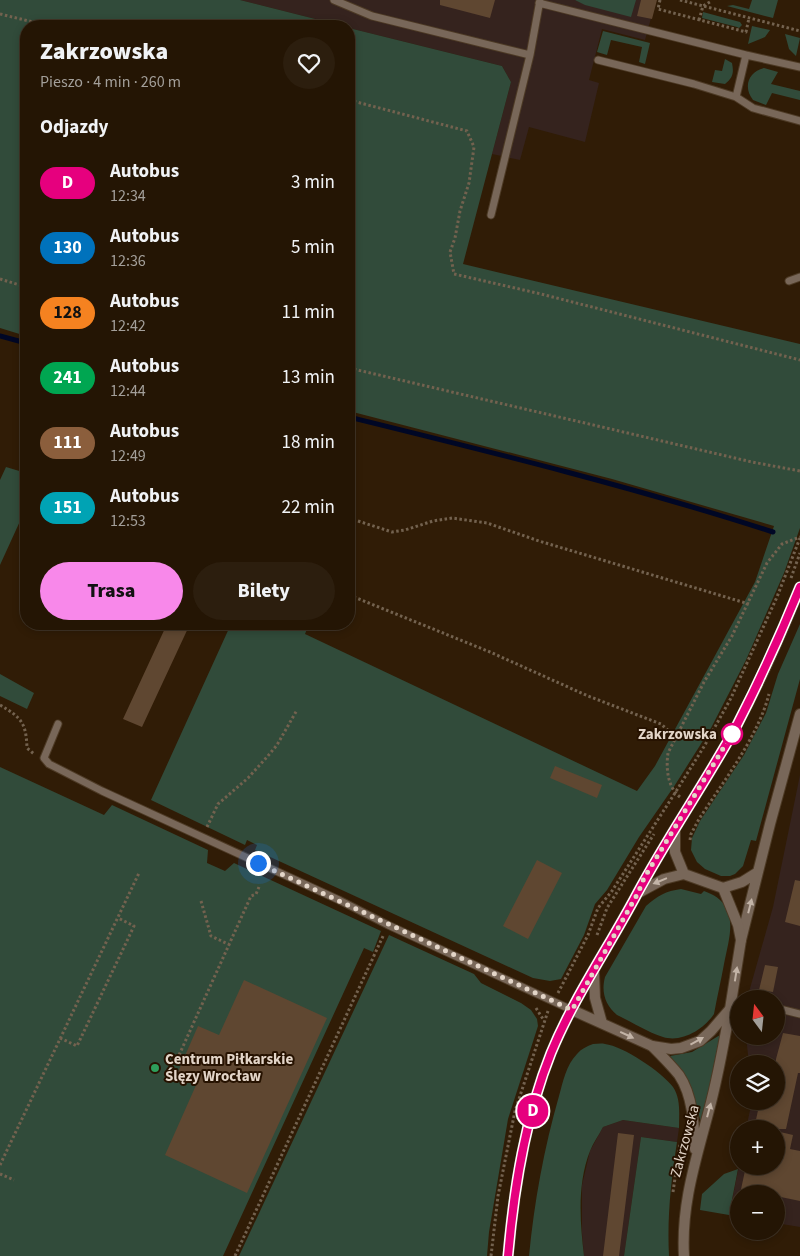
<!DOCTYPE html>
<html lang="pl">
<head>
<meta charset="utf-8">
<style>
	:root { --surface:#241504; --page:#2c1e0e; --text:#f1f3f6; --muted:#a39f9a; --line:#413426; --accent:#f888ea }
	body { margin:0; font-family:"Source Sans 3",sans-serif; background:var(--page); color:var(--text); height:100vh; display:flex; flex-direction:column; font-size:19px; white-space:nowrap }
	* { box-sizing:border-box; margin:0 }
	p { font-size:16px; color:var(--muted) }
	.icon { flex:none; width:28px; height:28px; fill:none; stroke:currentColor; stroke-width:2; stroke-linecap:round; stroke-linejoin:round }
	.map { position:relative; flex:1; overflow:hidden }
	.drawer { position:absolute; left:20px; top:20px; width:335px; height:610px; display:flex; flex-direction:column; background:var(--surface); border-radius:20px; box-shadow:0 2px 8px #0003,0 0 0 1px var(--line) }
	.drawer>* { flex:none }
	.badge { padding:0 10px; border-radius:16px; font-size:18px; line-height:32px }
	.needle { width:32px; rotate:345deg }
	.tools { position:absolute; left:730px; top:990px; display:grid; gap:10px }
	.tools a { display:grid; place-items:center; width:55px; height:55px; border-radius:50%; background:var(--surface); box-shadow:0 2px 8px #0003,0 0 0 1px var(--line); font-size:25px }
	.you { position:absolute; width:25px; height:25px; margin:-12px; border:4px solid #fff; border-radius:50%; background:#1a73e8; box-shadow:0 0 0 8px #1a73e833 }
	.map>.badge { position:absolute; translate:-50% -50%; box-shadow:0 0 0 2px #fff }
	h2 { padding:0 20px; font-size:19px; line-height:45px }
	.round { display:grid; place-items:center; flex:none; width:52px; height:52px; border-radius:26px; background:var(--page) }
	.headline { display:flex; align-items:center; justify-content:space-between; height:85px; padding:0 20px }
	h1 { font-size:24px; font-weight:800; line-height:38px }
	.action { display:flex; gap:10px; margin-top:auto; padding:10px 20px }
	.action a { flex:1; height:58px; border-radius:30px; background:var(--accent); color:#111; font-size:20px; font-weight:800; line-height:58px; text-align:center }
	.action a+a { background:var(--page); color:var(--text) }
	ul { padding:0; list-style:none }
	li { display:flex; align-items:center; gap:15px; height:65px; padding:0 20px }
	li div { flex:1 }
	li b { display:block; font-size:19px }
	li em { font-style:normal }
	li .badge { min-width:55px; font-weight:700; text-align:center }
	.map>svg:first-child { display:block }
</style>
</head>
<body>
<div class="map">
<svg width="800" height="1256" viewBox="0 0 800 1256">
	<rect width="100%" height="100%" fill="#301c06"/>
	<path fill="#35231e" d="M240 0H656L645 40 602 29 589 80 599 83 585 142 529 127 520 160 492 154 511 82 502 66 349 28V26H343Z
		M800 775V1227L776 1223V1194H739V1217L729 1215 739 1166H776V1129H746L752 1101H776V1064H749L746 1036H776V999H747L773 907Z
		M623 1120 679 1128 677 1142 641 1137 624 1256H584L582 1233V1185L590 1151 603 1127Z"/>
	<path fill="#314b3a" d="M0 0H240L343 26H26V336L0 328Z
		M575 0H636L631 17 585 5Z
		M752 0H778L773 18 727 6 733 5 749 9Z
		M703 12 740 22 742 25 739 28 737 27 702 18Z
		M752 26 770 30 765 37 748 44Z
		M349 28 502 66 511 82 463 264 800 344V528L784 573 746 660 711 728 675 785 639 837 607 890 595 904 584 935 561 979 550 981 533 978 255 850 257 845 247 840 245 845 151 800 231 624H309L305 634 637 791 655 766 755 582 774 526 612 479 349 411Z
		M603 31 650 43 645 64 639 62 642 47 611 40 607 55 597 52Z
		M785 34 800 38 796 56 789 49Z
		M725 59 732 63C734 73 733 78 725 84L712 82 715 70 722 71Z
		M764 68 778 72 771 84 800 91V100L772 93 766 105 753 100C743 87 748 72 764 68Z
		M6 467 26 473V508L0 565V480Z
		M800 624V679L756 841 751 840 743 866 735 874 730 876H721L705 869 697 862 691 850 692 838 700 821 744 755 766 713 778 674Z
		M0 674 34 693 27 709 0 696Z
		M0 767 104 815 112 805 208 850 207 863 225 871 234 863 381 931 373 952 364 948 223 1256H0Z
		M681 889 701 894 704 891C741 904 730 934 724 964 721 981 717 997 714 1014 704 1029 682 1043 663 1037 647 1032 632 1022 617 1015 605 1005 601 992 605 977L646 906C657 896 666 891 681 889Z
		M389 935 474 974 481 983 521 1003 531 1010 537 1019 538 1026 508 1119 489 1232 487 1256H239Z
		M720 1035 704 1114 701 1123C695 1099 687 1075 670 1056L692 1052Z
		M593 1044C597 1044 601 1043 605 1044 623 1046 662 1072 673 1087 681 1099 679 1114 679 1128L623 1120 603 1127C599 1135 593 1143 590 1151 577 1184 580 1222 584 1256H529C534 1203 544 1148 559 1096 563 1082 566 1065 577 1054 581 1049 587 1046 593 1044Z
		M641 1137 677 1142C671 1181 667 1217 669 1256H624Z
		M738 1169 729 1215 700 1210 702 1194 724 1174Z"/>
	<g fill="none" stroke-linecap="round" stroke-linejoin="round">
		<path stroke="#000725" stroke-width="5" d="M0 336 26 343
			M349 417C491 452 634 487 773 532"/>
	</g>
	<path fill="#5f4731" d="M440 0H495L490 18 440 5Z
		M641 0H657L652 19 637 16Z
		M167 624H190L142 727 123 719Z
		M555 766 602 785 597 798 550 778Z
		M537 860 562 873 528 939 503 926Z
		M795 880 800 881V926L785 922Z
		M765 965 778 967 773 992 759 990Z
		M244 980 327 1018 247 1193 165 1155 197 1083 177 1074 198 1026 219 1035Z
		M783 1033 800 1036V1073H798L786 1129H754L760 1101H776V1059Z
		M776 1131 793 1135 790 1149 800 1151V1201L776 1196V1194H740L746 1166H776Z
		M618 1133 634 1135 619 1256H603Z"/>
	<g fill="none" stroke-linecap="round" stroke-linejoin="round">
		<g stroke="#4d3a25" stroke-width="9">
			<path id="service" d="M334 0 372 16 530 55 540 0
				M539 3 746 55 800 67
				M598 60 694 84 736 97 753 108 800 121
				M736 97 746 55
				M491 215 530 55
				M789 281 800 277
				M58 724 44 758 49 764 102 791 339 900 388 925 572 1010
				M776 1008 800 1014"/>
		</g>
		<g stroke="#4d3a25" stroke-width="12">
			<path id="minor" d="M723 888 742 882 758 872
				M741 940 770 824 800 714
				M652 1046C661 1055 671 1065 679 1075 693 1096 694 1124 695 1149
				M684 1256C681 1204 696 1160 709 1110 718 1077 724 1043 730 1009"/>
		</g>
		<g stroke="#4d3a25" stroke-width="12">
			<path id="tertiary" d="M675 829V852L684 874
				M594 973 595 998 602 1023
				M572 1010 652 1046 671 1049 681 1048 700 1041 711 1031 730 1009 741 940 738 925 723 888 684 874 664 879 638 893
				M508 1256C514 1188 525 1117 551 1053 574 997 609 947 637 894 668 836 706 782 737 725 761 680 781 634 800 587"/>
		</g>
		<path stroke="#73624f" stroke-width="3" stroke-dasharray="2.5 2.5" stroke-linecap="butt" d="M660 0 658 9 746 32 749 18
			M680 0 800 31
			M0 14 50 26
			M699 20 703 6 710 2V0
			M349 100 467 131 474 147 469 183 460 211 455 238 450 252 454 274 541 294 800 360
			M0 279 26 287
			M349 368 752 462 800 471
			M358 521 392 532 405 530 433 521 452 518 487 523 539 541 749 604
			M791 578 800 553
			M349 595 490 652 588 696 661 724 670 732 673 742
			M0 705C22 718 26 723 27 748L34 754
			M680 797C667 787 666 767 668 753L704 682 732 636 767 563 782 544 800 537
			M207 827 218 804 248 778 267 757 277 745 297 710
			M690 840 691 834 699 819C723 782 758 737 769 694
			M201 901 211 936 230 945
			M597 935 607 908 654 834
			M558 993 588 935 598 908 612 891 675 793 705 745 731 698 777 597 800 538
			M536 1008 543 1019
			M60 1038 77 1046 134 926 118 918
			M175 1064 251 896 256 894 259 887
			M0 1165 139 873
			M0 1174 14 1180
			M673 1192 680 1144
			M235 1256 384 934
			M491 1256 498 1196 515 1111 548 1011"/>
		<use href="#service" stroke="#786759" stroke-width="7"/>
		<use href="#minor" stroke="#786759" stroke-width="10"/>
		<use href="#tertiary" stroke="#786759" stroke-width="10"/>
	</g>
	<defs><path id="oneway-solid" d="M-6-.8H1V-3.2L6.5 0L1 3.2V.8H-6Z" transform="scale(1.25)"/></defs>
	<g fill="#c3b4a7">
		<use href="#oneway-solid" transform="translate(660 881) rotate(158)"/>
		<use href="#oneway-solid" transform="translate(750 906) rotate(-76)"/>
		<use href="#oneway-solid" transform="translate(736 974) rotate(-81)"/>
		<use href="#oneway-solid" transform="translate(627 1035) rotate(25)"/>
		<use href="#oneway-solid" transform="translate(697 1041) rotate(-29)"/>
		<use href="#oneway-solid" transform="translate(709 1110) rotate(-75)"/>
	</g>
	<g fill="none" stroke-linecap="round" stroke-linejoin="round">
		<g stroke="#fff" stroke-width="11">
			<path id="line" d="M508 1256C514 1188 525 1118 551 1053 574 997 609 947 637 894 668 836 706 782 737 725 760 680 781 634 800 587"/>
		</g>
		<use href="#line" stroke="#e6007e" stroke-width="8"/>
		<path stroke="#e3d5c8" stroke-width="5" stroke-dasharray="0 9" d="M258 863 572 1010 638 893 644 878 732 734"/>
	</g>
	<circle fill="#fff" stroke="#e6007e" stroke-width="2.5" cx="732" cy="734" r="10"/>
	<circle fill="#2e9e5b" stroke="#261200" stroke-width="2" cx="155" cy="1068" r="5"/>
	<g text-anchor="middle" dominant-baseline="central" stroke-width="4" stroke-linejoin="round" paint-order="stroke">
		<g font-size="15" font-weight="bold" fill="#e3d5c8" stroke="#261200" text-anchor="end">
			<text x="717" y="734">Zakrzowska</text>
		</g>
		<g font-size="15" font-weight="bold" fill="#e3d5c8" stroke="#261200" text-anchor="start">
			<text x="165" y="1059">Centrum Piłkarskie<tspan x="165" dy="17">Ślęzy Wrocław</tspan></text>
		</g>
		<g font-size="15" fill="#e3d5c8" stroke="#261200">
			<text transform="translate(685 1141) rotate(-75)">Zakrzowska</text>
		</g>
	</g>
</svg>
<div class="tools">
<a><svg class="needle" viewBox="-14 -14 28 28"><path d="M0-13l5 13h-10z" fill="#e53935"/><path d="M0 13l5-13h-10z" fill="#a39f9a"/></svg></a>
<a><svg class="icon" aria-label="layers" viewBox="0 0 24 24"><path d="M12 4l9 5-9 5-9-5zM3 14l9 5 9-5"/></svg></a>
<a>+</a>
<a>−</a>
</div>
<div class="you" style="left:258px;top:863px"></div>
<b class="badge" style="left:533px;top:1111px;background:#e6007e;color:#fff">D</b>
<section class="drawer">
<div class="headline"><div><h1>Zakrzowska</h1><p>Pieszo · 4 min · 260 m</p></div><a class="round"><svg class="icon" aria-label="heart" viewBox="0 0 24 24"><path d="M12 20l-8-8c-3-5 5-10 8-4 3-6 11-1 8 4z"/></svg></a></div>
<h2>Odjazdy</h2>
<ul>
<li><span class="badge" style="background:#e6007e;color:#fff">D</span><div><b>Autobus</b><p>12:34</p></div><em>3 min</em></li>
<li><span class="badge" style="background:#0072bc;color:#fff">130</span><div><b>Autobus</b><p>12:36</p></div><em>5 min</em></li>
<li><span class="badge" style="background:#f58220;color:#111">128</span><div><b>Autobus</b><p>12:42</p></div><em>11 min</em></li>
<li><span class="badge" style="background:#00a651;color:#fff">241</span><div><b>Autobus</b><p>12:44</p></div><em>13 min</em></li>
<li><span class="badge" style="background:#8b5e3c;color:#fff">111</span><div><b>Autobus</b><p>12:49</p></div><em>18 min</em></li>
<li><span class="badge" style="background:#00a3b4;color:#fff">151</span><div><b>Autobus</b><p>12:53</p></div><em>22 min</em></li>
</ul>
<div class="action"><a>Trasa</a><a>Bilety</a></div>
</section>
</div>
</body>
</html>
